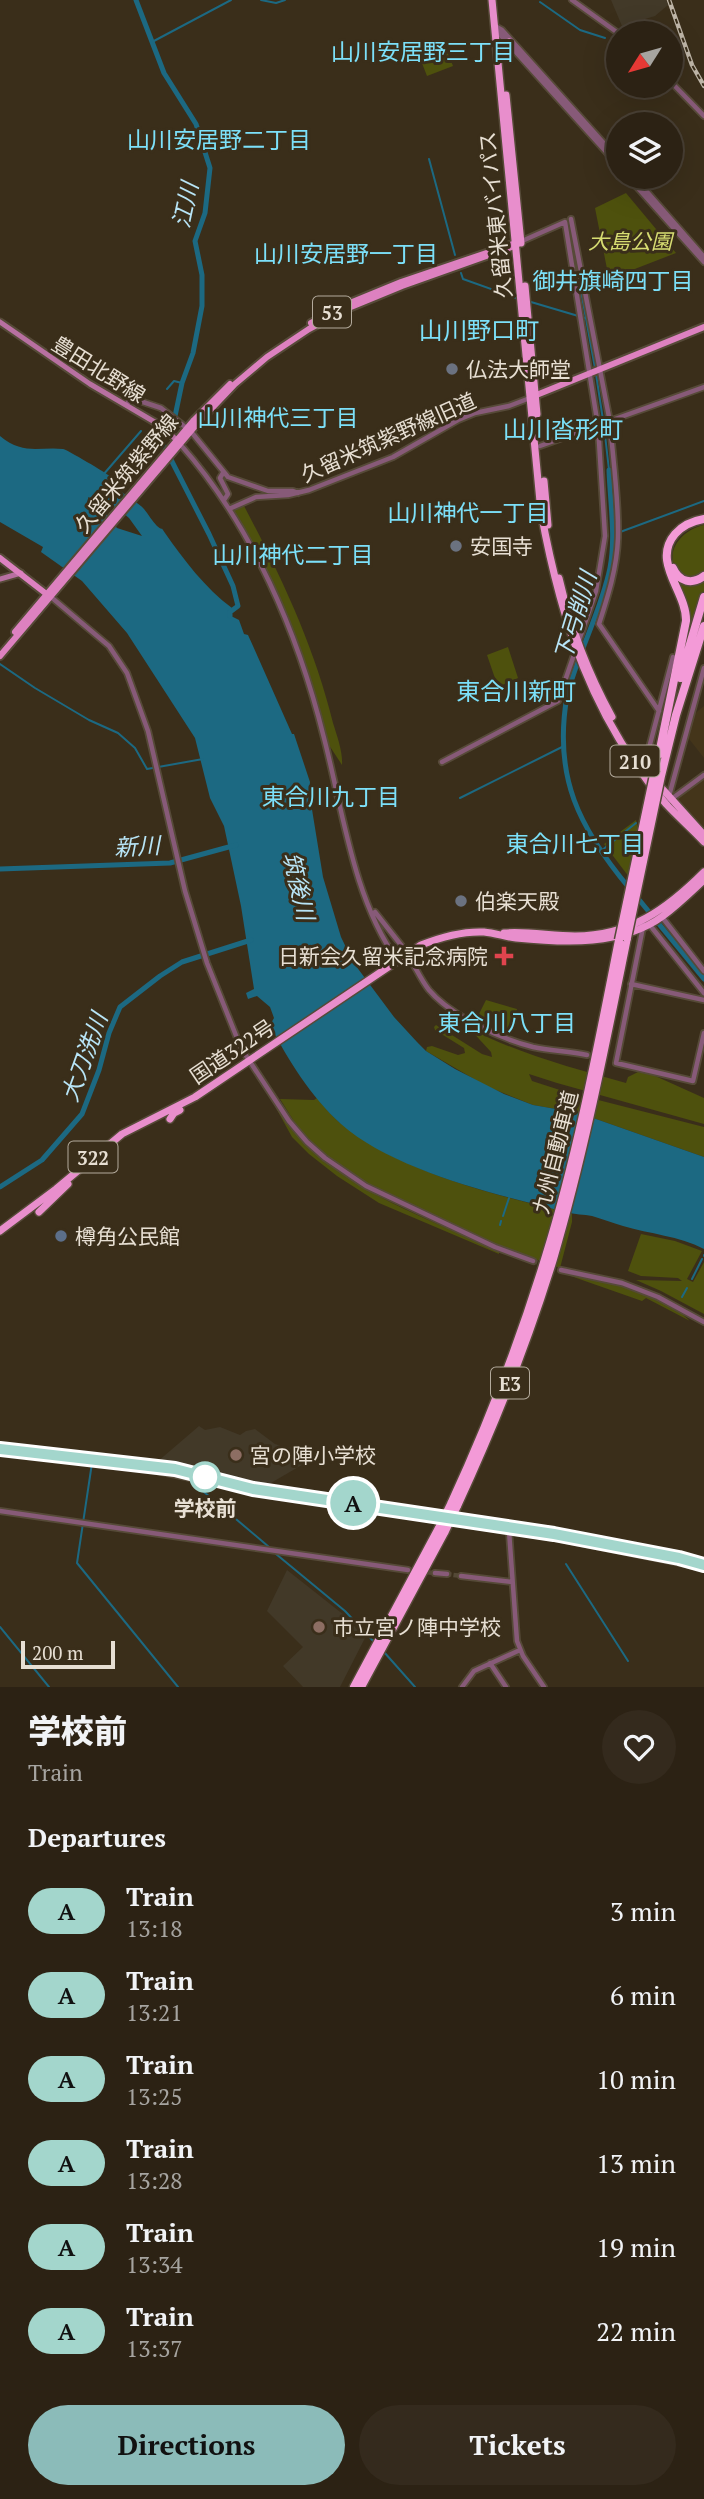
<!DOCTYPE html>
<html lang="en">
<head>
<meta charset="utf-8">
<style>
	:root { --surface:#2c2214; --page:#342a1d; --text:#f1f3f6; --muted:#a6a4a0; --line:#483f34; --accent:#8bbbb9 }
	body { margin:0; font-family:"PT Serif","Noto Sans JP",serif; background:var(--page); color:var(--text); height:100vh; display:flex; flex-direction:column; font-size:26px; white-space:nowrap }
	* { box-sizing:border-box; margin:0 }
	p { font-size:23px; color:var(--muted) }
	.icon { flex:none; width:38px; height:38px; fill:none; stroke:currentColor; stroke-width:2; stroke-linecap:round; stroke-linejoin:round }
	.map { position:relative; height:1687px; overflow:hidden }
	.drawer { display:flex; flex-direction:column; background:var(--surface); flex:1 }
	.drawer>* { flex:none }
	.badge { padding:0 14px; border-radius:23px; font-size:24px; line-height:46px }
	.needle { width:46px; rotate:233deg }
	.tools { position:absolute; left:606px; top:21px; display:grid; gap:14px }
	.tools a { display:grid; place-items:center; width:77px; height:77px; border-radius:50%; background:var(--surface); box-shadow:0 7px 28px #0002,0 0 0 2px var(--line); font-size:35px }
	.scale { position:absolute; left:21px; bottom:18px; width:94px; box-sizing:border-box; padding-left:7px; border:4px solid #e7dfd3; border-top:0; font-size:19px; line-height:24px; white-space:nowrap; color:#e7dfd3; -webkit-text-stroke:5px #3a2e1a; paint-order:stroke }
	.map>.badge { position:absolute; translate:-50% -50%; box-shadow:0 0 0 4px #fff }
	h2 { padding:0 28px; font-size:26px; line-height:63px }
	.round { display:grid; place-items:center; flex:none; width:74px; height:74px; border-radius:37px; background:var(--page) }
	.summary { display:flex; align-items:center; justify-content:space-between; height:119px; padding:0 28px }
	h1 { font-size:33px; font-weight:800; line-height:52px }
	.action { display:flex; gap:14px; margin-top:auto; padding:14px 28px }
	.action a { flex:1; height:80px; border-radius:42px; background:var(--accent); color:#111; font-size:28px; font-weight:800; line-height:80px; text-align:center }
	.action a+a { background:var(--page); color:var(--text) }
	ul { padding:0; list-style:none }
	li { display:flex; align-items:center; gap:21px; height:84px; padding:0 28px }
	li div { flex:1 }
	li b { display:block; font-size:26px }
	li em { font-style:normal }
	li .badge { min-width:77px; font-weight:700; text-align:center }
	.map>svg:first-child { display:block }
</style>
</head>
<body>
<div class="map">
<svg width="704" height="1687" viewBox="0 0 704 1687">
	<rect width="100%" height="100%" fill="#3a2e1a"/>
	<path fill="#44351a" d="M704 706V758L686 735 693 715Z
		M704 778V831L675 800Z"/>
	<path fill="#423928" d="M611 0H666L668 5 655 16 622 26Z
		M199 1426 205 1430 220 1427 240 1435 246 1431 255 1429 275 1444 287 1448 299 1446 307 1449V1462L264 1487 246 1485 240 1480 202 1467 157 1462Z
		M287 1570 344 1615 365 1638 340 1687H303L283 1666 303 1647 267 1611Z"/>
	<path fill="#4e510d" d="M444 43 453 66 427 76 418 53Z
		M626 193 676 253 609 279 595 208Z
		M243 504C280 574 314 645 333 723 337 736 343 752 342 765L325 739 285 616 232 512Z
		M704 525V574L687 579C683 576 677 571 675 567 665 547 687 528 704 525Z
		M677 579H704V591L685 647 688 627Z
		M508 647 518 678 498 687 487 655Z
		M636 820 638 828 629 877 604 844Z
		M486 1000 517 1009 514 1031 478 1016Z
		M436 1025 482 1054 492 1057 491 1052 469 1028C519 1054 572 1068 626 1083L628 1077 638 1072 653 1075 704 1098V1124L557 1083 529 1074 532 1081 563 1091 704 1127V1157L579 1113 533 1105 486 1086 426 1051 427 1047 432 1046 458 1055 465 1053 464 1048 435 1030 434 1027Z
		M317 1098C325 1107 333 1118 343 1125 404 1174 497 1195 572 1214V1222L560 1268 496 1245 386 1195 340 1167 316 1146 298 1128 280 1099 314 1100Z
		M277 1106C288 1121 298 1135 311 1148 362 1198 436 1221 499 1251V1254L379 1203 337 1176 309 1154 292 1137 276 1108Z
		M641 1234 675 1241 702 1251 687 1279 693 1282 704 1262V1314L661 1291 636 1280 682 1281 678 1278 641 1276 628 1271Z
		M565 1274C608 1282 657 1289 690 1321L646 1298 642 1301Z"/>
	<path fill="#1c6982" fill-rule="evenodd" d="M0 436C24 456 41 446 63 449 66 449 108 474 111 477 114 479 113 484 116 486 122 494 139 503 144 509 149 515 152 521 157 526 164 532 160 525 165 533 184 560 205 588 232 608L231 616 239 620 244 634 248 635 253 646 292 734H294L310 782 309 791 323 877 341 937 353 962 394 1017 417 1042 426 1051 455 1069 504 1094 533 1105 579 1113 704 1157V1249C679 1236 650 1234 623 1226 612 1223 603 1219 592 1216 584 1214 575 1215 566 1212 498 1195 394 1171 341 1124 311 1097 288 1060 270 1025L274 1018 270 1007 257 996 248 999 246 993 254 989 241 906 224 826 210 798 195 738 127 633 82 581 41 552 43 547 0 522ZM88 497 101 504 116 507 129 518 142 536 117 528 106 514 99 512 89 502Z"/>
	<g fill="none" stroke-linecap="round" stroke-linejoin="round">
		<path stroke="#1c6982" stroke-width="2" d="M261 0 276 3 285 0
			M540 2 580 30 605 38
			M152 42 231 0
			M429 159 455 255
			M569 225 595 368
			M461 273 463 279 519 299
			M531 302 585 318
			M596 374 603 420
			M167 389 174 381 182 383
			M604 426 609 470
			M103 475 141 431
			M612 535 704 501
			M0 664 35 688 89 720 118 733 135 748 147 769 203 759
			M460 798 564 746
			M601 851 636 823
			M698 972 704 966
			M503 1216 509 1198
			M500 1225 501 1221
			M704 1256V1255
			M692 1279 702 1259
			M682 1297 687 1288
			M0 1455 92 1463
			M138 1469 92 1463 77 1563 178 1687
			M191 1481 269 1547
			M276 1554 345 1611 375 1643
			M566 1564 628 1661
			M0 1627 49 1687
			M384 1652 415 1687"/>
		<path stroke="#1c6982" stroke-width="5" d="M136 0 164 73 196 124 210 168 205 213 195 241 202 275V306L193 353 182 383 174 421 169 429
			M163 438 162 442 209 534 233 586 238 606 230 612V616
			M609 470C610 502 616 536 610 568 601 612 578 652 567 696 553 777 579 828 630 889
			M0 869 170 863 236 845
			M636 896 704 979
			M0 1187 42 1160 82 1114 99 1070 109 1033 120 1007 160 976 182 962 251 940"/>
		<path stroke="#544936" stroke-width="4.5" stroke-dasharray="4.5 2" stroke-linecap="butt" d="M533 1261 561 1270
			M408 1570 435 1573
			M447 1574 461 1576"/>
		<g stroke="#564a38" stroke-width="8">
			<path id="tertiary" d="M572 0 618 33
				M495 26 502 30 618 159
				M495 29 618 165
				M670 81 704 116
				M628 177 704 262
				M634 177 704 257
				M571 219 610 422C613 460 619 500 618 538 617 568 608 596 599 624L659 711
				M126 405 131 398 161 408 184 426
				M193 434 228 477 268 491H293L298 493
				M180 444C252 525 298 633 324 738 343 811 353 898 397 960
				M540 446 704 387
				M223 473 220 478 228 494 224 500
				M229 509 256 497 288 495 309 490 393 457 458 420 475 413 509 406 530 398
				M51 597 109 646 127 673 148 731 185 891 207 963 241 1048 289 1121 307 1142 325 1158 366 1186 495 1247 533 1261
				M442 762 558 701 596 591 605 536 598 426 565 222 522 241
				M644 767 673 657
				M669 796 704 668
				M666 803 704 775
				M375 912 405 950
				M662 917 704 971
				M642 920 643 927 616 1063 693 1081 704 1033
				M649 924 704 993
				M409 957C416 968 421 980 429 990 451 1016 501 1039 533 1047 551 1051 569 1051 587 1055
				M631 984 704 1000
				M561 1270 622 1283 658 1297 704 1322
				M138 1467 263 1493 561 1539 696 1566H704
				M0 1511 408 1570
				M509 1531 517 1641 523 1656 544 1687
				M435 1573 447 1574
				M461 1576 512 1582
				M490 1663 506 1687
				M462 1687 474 1671 520 1650"/>
		</g>
		<g stroke="#564a38" stroke-width="9">
			<path id="secondary" d="M0 322 90 384 158 424 178 441
				M0 579 21 573"/>
		</g>
		<g stroke="#564a38" stroke-width="10">
			<path id="primary" d="M345 305 401 282 519 242
				M311 323 336 310
				M534 396 704 327
				M0 558 49 596
				M15 632 194 420 230 384
				M0 656 196 425 235 384 267 357 309 329 346 309 402 286 517 245"/>
		</g>
		<g stroke="#564a38" stroke-width="10">
			<path id="trunk" d="M492 0 541 512C561 621 592 718 666 804 678 817 692 829 704 842
				M501 47 509 42
				M506 95 521 243
				M525 286 537 414
				M544 481 548 525
				M559 578C570 626 588 673 612 717
				M658 784 704 835
				M504 933C528 931 551 936 575 936 630 936 667 909 704 872
				M170 1119 174 1113 180 1110
				M39 1212 68 1184
				M0 1231 56 1189 122 1134 195 1097 421 945C441 937 463 931 484 932 495 933 506 937 516 938 565 943 622 946 663 916 678 905 691 892 704 880"/>
		</g>
		<g stroke="#564a38" stroke-width="11">
			<path id="motorway" d="M673 568C679 582 692 585 704 576
				M680 678 704 597
				M659 754 686 621C687 592 651 562 675 534 683 525 692 521 704 519
				M661 776 676 715 704 626
				M451 1504C488 1424 520 1341 546 1256 578 1153 598 1046 619 940
				M457 1506C494 1426 527 1344 553 1259 584 1154 605 1046 627 938
				M354 1687 439 1528
				M361 1687 445 1531"/>
		</g>
		<use href="#tertiary" stroke="#875a78" stroke-width="4.5"/>
		<use href="#secondary" stroke="#b870a1" stroke-width="5"/>
		<use href="#primary" stroke="#dd81c0" stroke-width="6"/>
		<use href="#trunk" stroke="#e88ecc" stroke-width="7"/>
		<use href="#motorway" stroke="#f39ad7" stroke-width="8"/>
		<g stroke="#bfb6a8" stroke-width="4.5">
			<path id="rail" d="M669 0 692 65 704 86
				M0 1449 185 1470
				M175 1469 253 1489 554 1534 679 1558 704 1565"/>
		</g>
		<use href="#rail" stroke="#3a2e1a" stroke-width="2" stroke-dasharray="5" stroke-linecap="butt"/>
		<g stroke="#564a38" stroke-width="11" stroke-linecap="butt">
			<path id="motorway-bridge" d="M627 938 661 776
				M619 940 655 770
				M439 1528 451 1504
				M445 1531 457 1506"/>
		</g>
		<use href="#motorway-bridge" stroke="#f39ad7" stroke-width="8"/>
	</g>
	<g fill="none" stroke-linecap="round" stroke-linejoin="round">
		<g stroke="#fff" stroke-width="16">
			<path id="line" d="M0 1449 175 1469 253 1489 554 1534 679 1558 704 1565"/>
		</g>
		<use href="#line" stroke="#a3d6cc" stroke-width="10"/>
	</g>
	<g fill="#6b7280" stroke="#3a2e1a" stroke-width="2.5">
		<circle cx="452" cy="369" r="7"/>
		<circle cx="456" cy="546" r="7"/>
		<circle cx="461" cy="901" r="7"/>
	</g>
	<path fill="#e0444e" stroke="#3a2e1a" stroke-width="2.5" d="M500.5 945.5h7v7h7v7h-7v7h-7v-7h-7v-7h7z"/>
	<circle fill="#5c6f8a" stroke="#3a2e1a" stroke-width="2.5" cx="61" cy="1236" r="7"/>
	<g fill="#8d6e63" stroke="#3a2e1a" stroke-width="2.5">
		<circle cx="236" cy="1455" r="7"/>
		<circle cx="319" cy="1627" r="7"/>
	</g>
	<circle fill="#fff" stroke="#a3d6cc" stroke-width="3.5" cx="205" cy="1477" r="14"/>
	<g text-anchor="middle" dominant-baseline="central" stroke-width="6" stroke-linejoin="round" paint-order="stroke">
		<g fill="#3a2e1a" stroke="#b3aa9c" stroke-width="2">
			<rect x="313" y="296.5" width="38" height="31" rx="5"/>
			<rect x="610.5" y="745.5" width="49" height="31" rx="5"/>
			<rect x="68.5" y="1141.5" width="49" height="31" rx="5"/>
			<rect x="491" y="1367.5" width="38" height="31" rx="5"/>
		</g>
		<g font-size="19" font-weight="bold" fill="#e7dfd3">
			<text x="332" y="312">53</text>
			<text x="635" y="761">210</text>
			<text x="93" y="1157">322</text>
			<text x="510" y="1383">E3</text>
		</g>
		<g font-size="21" fill="#e7dfd3" stroke="#3a2e1a">
			<text transform="translate(495 215) rotate(-96)">久留米東バイパス</text>
			<text transform="translate(99 369) rotate(32)">豊田北野線</text>
			<text transform="translate(388 437) rotate(-24)">久留米筑紫野線旧道</text>
			<text transform="translate(126 473) rotate(-50)">久留米筑紫野線</text>
			<text transform="translate(232 1051) rotate(-34)">国道322号</text>
			<text transform="translate(555 1152) rotate(-76)">九州自動車道</text>
		</g>
		<g font-size="21" font-style="italic" fill="#d7dd72" stroke="#3a2e1a">
			<text x="630" y="241">大島公園</text>
		</g>
		<g font-size="21" fill="#e7dfd3" stroke="#3a2e1a" text-anchor="start">
			<text x="466" y="369">仏法大師堂</text>
			<text x="470" y="546">安国寺</text>
			<text x="475" y="901">伯楽天殿</text>
			<text x="488" y="956" text-anchor="end">日新会久留米記念病院</text>
			<text x="75" y="1236">樽角公民館</text>
			<text x="250" y="1455">宮の陣小学校</text>
			<text x="333" y="1627">市立宮ノ陣中学校</text>
		</g>
		<g font-size="21" font-weight="bold" fill="#e7dfd3" stroke="#3a2e1a">
			<text x="205" y="1508">学校前</text>
		</g>
		<g font-size="23" fill="#7ce0f9" stroke="#3a2e1a">
			<text x="423" y="51">山川安居野三丁目</text>
			<text x="219" y="139">山川安居野二丁目</text>
			<text x="346" y="253">山川安居野一丁目</text>
			<text x="613" y="280">御井旗崎四丁目</text>
			<text x="278" y="417">山川神代三丁目</text>
			<text x="468" y="512">山川神代一丁目</text>
			<text x="293" y="554">山川神代二丁目</text>
			<text x="331" y="796">東合川九丁目</text>
			<text x="575" y="843">東合川七丁目</text>
			<text x="507" y="1022">東合川八丁目</text>
		</g>
		<g font-size="23" font-style="italic" fill="#b8e5f7" stroke="#3a2e1a">
			<text transform="translate(185 205) rotate(-78)">江川</text>
			<text transform="translate(575 616) rotate(-73)">下弓削川</text>
			<text transform="translate(137 846) rotate(-3)">新川</text>
			<text transform="translate(299 886) rotate(77)">筑後川</text>
			<text transform="translate(84 1057) rotate(-70)">大刀洗川</text>
		</g>
		<g font-size="24" fill="#7ce0f9" stroke="#3a2e1a">
			<text x="479" y="330">山川野口町</text>
			<text x="563" y="429">山川沓形町</text>
			<text x="516" y="691">東合川新町</text>
		</g>
	</g>
</svg>
<div class="tools">
<a><svg class="needle" viewBox="-14 -14 28 28"><path d="M0-13l5 13h-10z" fill="#e53935"/><path d="M0 13l5-13h-10z" fill="#a6a4a0"/></svg></a>
<a><svg class="icon" aria-label="layers" viewBox="0 0 24 24"><path d="M12 4l9 5-9 5-9-5zM3 14l9 5 9-5"/></svg></a>
</div>
<div class="scale">200 m</div>
<b class="badge" style="left:353px;top:1503px;background:#a3d6cc;color:#111">A</b>
</div>
<section class="drawer">
<div class="summary"><div><h1>学校前</h1><p>Train</p></div><a class="round"><svg class="icon" aria-label="heart" viewBox="0 0 24 24"><path d="M12 20l-8-8c-3-5 5-10 8-4 3-6 11-1 8 4z"/></svg></a></div>
<h2>Departures</h2>
<ul>
<li><span class="badge" style="background:#a3d6cc;color:#111">A</span><div><b>Train</b><p>13:18</p></div><em>3 min</em></li>
<li><span class="badge" style="background:#a3d6cc;color:#111">A</span><div><b>Train</b><p>13:21</p></div><em>6 min</em></li>
<li><span class="badge" style="background:#a3d6cc;color:#111">A</span><div><b>Train</b><p>13:25</p></div><em>10 min</em></li>
<li><span class="badge" style="background:#a3d6cc;color:#111">A</span><div><b>Train</b><p>13:28</p></div><em>13 min</em></li>
<li><span class="badge" style="background:#a3d6cc;color:#111">A</span><div><b>Train</b><p>13:34</p></div><em>19 min</em></li>
<li><span class="badge" style="background:#a3d6cc;color:#111">A</span><div><b>Train</b><p>13:37</p></div><em>22 min</em></li>
</ul>
<div class="action"><a>Directions</a><a>Tickets</a></div>
</section>
</body>
</html>
